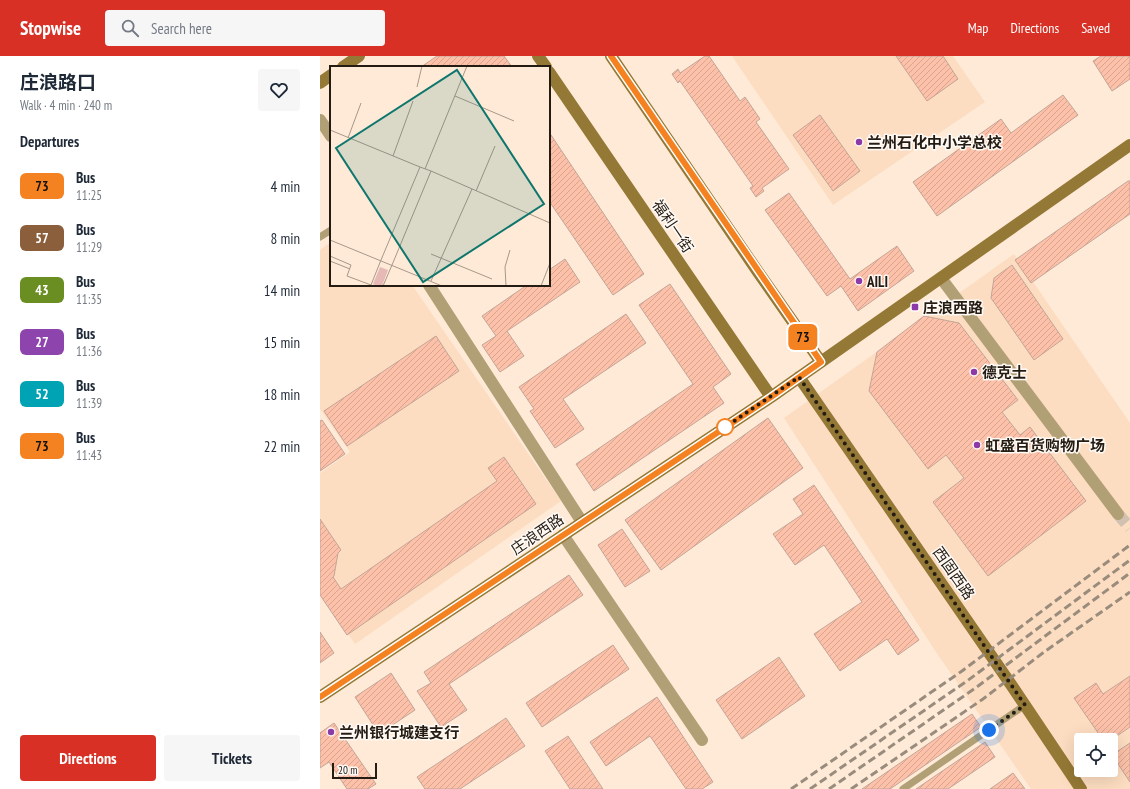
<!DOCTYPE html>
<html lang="en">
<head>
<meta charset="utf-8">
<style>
	:root { --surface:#fff; --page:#f6f6f7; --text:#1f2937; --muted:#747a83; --accent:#d93025 }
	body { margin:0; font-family:"PT Sans Narrow","Noto Sans SC",sans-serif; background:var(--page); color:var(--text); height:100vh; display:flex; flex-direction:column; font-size:15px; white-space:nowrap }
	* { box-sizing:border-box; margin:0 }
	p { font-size:13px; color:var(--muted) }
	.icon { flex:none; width:22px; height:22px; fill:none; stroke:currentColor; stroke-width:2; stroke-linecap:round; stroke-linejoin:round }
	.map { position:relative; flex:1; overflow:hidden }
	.drawer { display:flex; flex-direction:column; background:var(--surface); width:320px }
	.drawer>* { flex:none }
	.badge { padding:0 8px; border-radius:6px; font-size:14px; line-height:26px }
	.buttons { position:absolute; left:754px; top:677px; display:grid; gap:8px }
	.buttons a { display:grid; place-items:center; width:44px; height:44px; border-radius:4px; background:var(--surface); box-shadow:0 4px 16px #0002; font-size:20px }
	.scale { position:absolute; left:12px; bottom:10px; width:45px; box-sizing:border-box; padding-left:4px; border:2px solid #241c13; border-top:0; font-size:11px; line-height:14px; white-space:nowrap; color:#241c13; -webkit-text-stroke:3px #fffaf5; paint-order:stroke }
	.you { position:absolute; width:20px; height:20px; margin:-10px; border:3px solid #fff; border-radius:50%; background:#1a73e8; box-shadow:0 0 0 6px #1a73e833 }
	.map>.badge { position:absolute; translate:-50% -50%; box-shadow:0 0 0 2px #fff }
	h2 { padding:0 20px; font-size:15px; line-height:36px }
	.round { display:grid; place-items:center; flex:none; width:42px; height:42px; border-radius:4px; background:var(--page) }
	.head { display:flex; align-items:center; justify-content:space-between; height:68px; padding:0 20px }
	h1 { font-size:19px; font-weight:700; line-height:30px }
	.cta { display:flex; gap:8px; margin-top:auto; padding:8px 20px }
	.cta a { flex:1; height:46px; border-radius:4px; background:var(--accent); color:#fff; font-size:16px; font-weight:700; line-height:46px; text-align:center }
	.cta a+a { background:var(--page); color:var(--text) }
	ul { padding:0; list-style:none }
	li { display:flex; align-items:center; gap:12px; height:52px; padding:0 20px }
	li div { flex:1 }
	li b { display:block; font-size:15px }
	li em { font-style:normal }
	li .badge { min-width:44px; font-weight:700; text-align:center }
	header { display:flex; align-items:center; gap:24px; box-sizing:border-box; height:56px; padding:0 20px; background:var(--accent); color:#fff }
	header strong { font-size:19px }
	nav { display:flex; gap:22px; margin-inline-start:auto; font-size:14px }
	.search { width:280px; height:36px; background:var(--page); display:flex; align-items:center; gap:10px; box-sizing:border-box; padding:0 14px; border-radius:4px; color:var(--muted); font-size:15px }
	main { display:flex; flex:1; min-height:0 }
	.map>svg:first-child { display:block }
</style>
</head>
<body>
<header>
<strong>Stopwise</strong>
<div class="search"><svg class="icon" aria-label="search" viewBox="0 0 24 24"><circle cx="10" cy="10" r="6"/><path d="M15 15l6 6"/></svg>Search here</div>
<nav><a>Map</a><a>Directions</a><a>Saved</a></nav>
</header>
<main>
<section class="drawer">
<div class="head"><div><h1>庄浪路口</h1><p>Walk · 4 min · 240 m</p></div><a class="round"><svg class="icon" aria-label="heart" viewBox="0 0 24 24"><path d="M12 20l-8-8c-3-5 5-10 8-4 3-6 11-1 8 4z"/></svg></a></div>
<h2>Departures</h2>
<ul>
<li><span class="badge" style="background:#f58220;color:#111">73</span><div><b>Bus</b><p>11:25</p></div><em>4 min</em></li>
<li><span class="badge" style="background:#8b5e3c;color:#fff">57</span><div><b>Bus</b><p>11:29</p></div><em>8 min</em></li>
<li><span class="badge" style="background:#6b8e23;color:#fff">43</span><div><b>Bus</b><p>11:35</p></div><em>14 min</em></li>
<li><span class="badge" style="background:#8e44ad;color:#fff">27</span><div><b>Bus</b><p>11:36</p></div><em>15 min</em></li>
<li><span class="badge" style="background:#00a3b4;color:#fff">52</span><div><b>Bus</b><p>11:39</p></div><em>18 min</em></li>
<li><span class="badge" style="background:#f58220;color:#111">73</span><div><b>Bus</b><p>11:43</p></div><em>22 min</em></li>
</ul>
<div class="cta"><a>Directions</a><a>Tickets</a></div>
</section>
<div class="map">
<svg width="810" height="733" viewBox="0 0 810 733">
	<defs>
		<pattern id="building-hatch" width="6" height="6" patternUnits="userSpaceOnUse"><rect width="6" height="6" fill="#fcc1a8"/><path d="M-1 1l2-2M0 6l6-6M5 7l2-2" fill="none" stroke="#d8a590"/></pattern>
	</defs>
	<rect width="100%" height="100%" fill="#feead7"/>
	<path fill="#fcddc1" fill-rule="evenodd" d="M412 0H633L665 46 513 149Z
		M11 186V229H92L241 445 35 588 0 537V417L30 396 0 353V194Z
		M694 198 810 367V733H711L616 596 464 362ZM761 684H791V714H761Z"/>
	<path fill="url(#building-hatch)" stroke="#c4a598" d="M117 0H184L192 11H101Z
		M385 0H389L420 45 425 41 440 63 436 66 469 113 442 132 444 135 436 141 430 132 433 130 360 25 358 27 352 18 358 13 360 17Z
		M576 0H623L638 23 607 45Z
		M781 0H810V23L792 35 773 5Z
		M743 39 758 59 617 160 593 126 681 63 691 77Z
		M500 59 540 115 513 135 473 79Z
		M229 76 324 218 293 239 229 145Z
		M808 125H810V158L711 227 695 204Z
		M469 137 530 223 577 190 594 215 538 255 521 230 507 240 445 154Z
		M245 203 260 226 187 275 204 300 180 316 162 289 176 280 162 260 207 229H229V214Z
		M692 209 743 283 714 304 671 242 674 222Z
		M350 228 411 318 393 331 404 347 274 435 256 408 373 328 319 249Z
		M306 258 326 287 243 343 264 373 235 392 210 355 214 353 199 331Z
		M604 260 639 267 698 344 682 356 700 379 710 371 766 445 668 520 613 446 644 422 626 399 608 413 549 335 557 296Z
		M116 280 139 315 27 390 4 355Z
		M448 362 483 412 341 514 305 464Z
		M2 364 25 398 0 415V365Z
		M184 401 216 448 27 579 0 539V463L21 494 18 497 14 520 13 521 21 533 177 425 168 412Z
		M494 429 599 584 578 599 567 583 520 615 494 578 542 546 504 489 475 509 453 478 483 458 473 443Z
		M302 473 330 515 305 531 278 489Z
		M249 519 263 539 129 628 147 654 121 671 97 635 111 627 104 616Z
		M0 576 14 597 0 607Z
		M293 589 309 613 222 671 206 647Z
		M459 601 485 640 422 683 396 644Z
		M71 617 95 654 59 678 35 641Z
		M810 620V671L791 684H783L754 642 776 627 783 638Z
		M337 641 393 726 382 733H366L330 680 286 710 270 686Z
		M652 658 661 671 570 733H542Z
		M186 662 205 690 140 733H105L97 721Z
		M14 667 56 728 48 733H27L9 706 0 712V677Z
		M248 680 283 733H250L225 695Z
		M665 686 675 701 628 733H596Z
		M810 687V726L792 699Z
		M693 717 705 733H670Z"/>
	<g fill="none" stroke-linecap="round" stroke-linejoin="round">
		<path stroke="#d2c1b0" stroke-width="12" stroke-dasharray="12 6" stroke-linecap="butt" d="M798 458 810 472"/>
		<path stroke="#b19f75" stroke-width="7" d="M0 181 11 174
			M583 733 705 649"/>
		<path stroke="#b19f75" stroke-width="12" d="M0 64 11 80
			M621 222 798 458
			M109 229 262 466
			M243 479 382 684"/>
		<path stroke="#947835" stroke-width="12" d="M218 0 226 11
			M291 0 438 216 501 306
			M23 11 39 0
			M229 16 451 341
			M0 27 11 19
			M479 321 692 630 761 733
			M0 641 451 341 810 89"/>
		<path stroke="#9a8c7d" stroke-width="3" stroke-dasharray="8 4" stroke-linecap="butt" d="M471 733 642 615 810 489
			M490 733 647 625 810 504
			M509 733 654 633 810 517
			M531 733 663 643 724 596 810 536"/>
	</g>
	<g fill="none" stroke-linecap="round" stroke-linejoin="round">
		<g stroke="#fff" stroke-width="9">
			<path id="line" d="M0 641 451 341 501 306 291 0"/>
		</g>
		<use href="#line" stroke="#f58220" stroke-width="6"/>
		<path stroke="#241c13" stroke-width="4" stroke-dasharray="0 7.2" d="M405 371 401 374 479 321 705 649 669 674"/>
	</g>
	<g fill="#8d3aa9" stroke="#fffaf5" stroke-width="1.5">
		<circle cx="539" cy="86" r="4"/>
		<circle cx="539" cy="225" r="4"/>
		<rect x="591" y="247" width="8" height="8" rx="2"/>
		<circle cx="654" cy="316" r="4"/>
		<circle cx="657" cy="389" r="4"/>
		<circle cx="11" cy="676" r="4"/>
	</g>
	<circle fill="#fff" stroke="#f58220" stroke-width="2" cx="405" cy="371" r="8"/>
	<g text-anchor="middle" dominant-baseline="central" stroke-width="3" stroke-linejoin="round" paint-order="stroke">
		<g font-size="15" font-weight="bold" fill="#241c13" stroke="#fffaf5" text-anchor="start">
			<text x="547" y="86">兰州石化中小学总校</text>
			<text x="547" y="225">AILI</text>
			<text x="603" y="251">庄浪西路</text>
			<text x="662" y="316">德克士</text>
			<text x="665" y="389">虹盛百货购物广场</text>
			<text x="19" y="676">兰州银行城建支行</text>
		</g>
		<g font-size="15" fill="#241c13" stroke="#fffaf5">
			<text transform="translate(353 170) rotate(56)">福利一街</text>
			<text transform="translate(217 478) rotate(-34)">庄浪西路</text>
			<text transform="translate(634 517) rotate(55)">西固西路</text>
		</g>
	</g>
	<g transform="translate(10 10)">
		<rect width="220" height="220" fill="#feead7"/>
		<path d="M50 201 58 204 52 220H47L43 218Z" fill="#e6b9b6"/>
		<path fill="none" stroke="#a79889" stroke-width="1" d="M87 21 92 0M125 30 184 55M0 64 90 101M18 72 31 37M63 90 83 35M95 103 137 0M101 105 220 157M146 125 165 80M0 174 112 220M101 188 162 213M0 190 21 199 17 210 41 219M51 194 90 101 101 105 62 199M0 195 20 203M101 215 142 123M41 219 51 194M53 220 62 199M176 220 175 201 180 184M211 220 220 197"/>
		<path fill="#0f766e" fill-opacity="0.15" stroke="#0f766e" stroke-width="2" d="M127 4 214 138 93 216 6 82Z"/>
		<rect width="220" height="220" fill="none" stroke="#241c13" stroke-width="2"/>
	</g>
</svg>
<div class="buttons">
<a><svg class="icon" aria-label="locate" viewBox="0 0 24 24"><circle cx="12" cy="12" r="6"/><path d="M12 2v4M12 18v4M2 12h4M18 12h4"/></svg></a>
</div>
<div class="scale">20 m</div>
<div class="you" style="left:669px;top:674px"></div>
<b class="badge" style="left:483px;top:281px;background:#f58220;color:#111">73</b>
</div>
</main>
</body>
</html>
